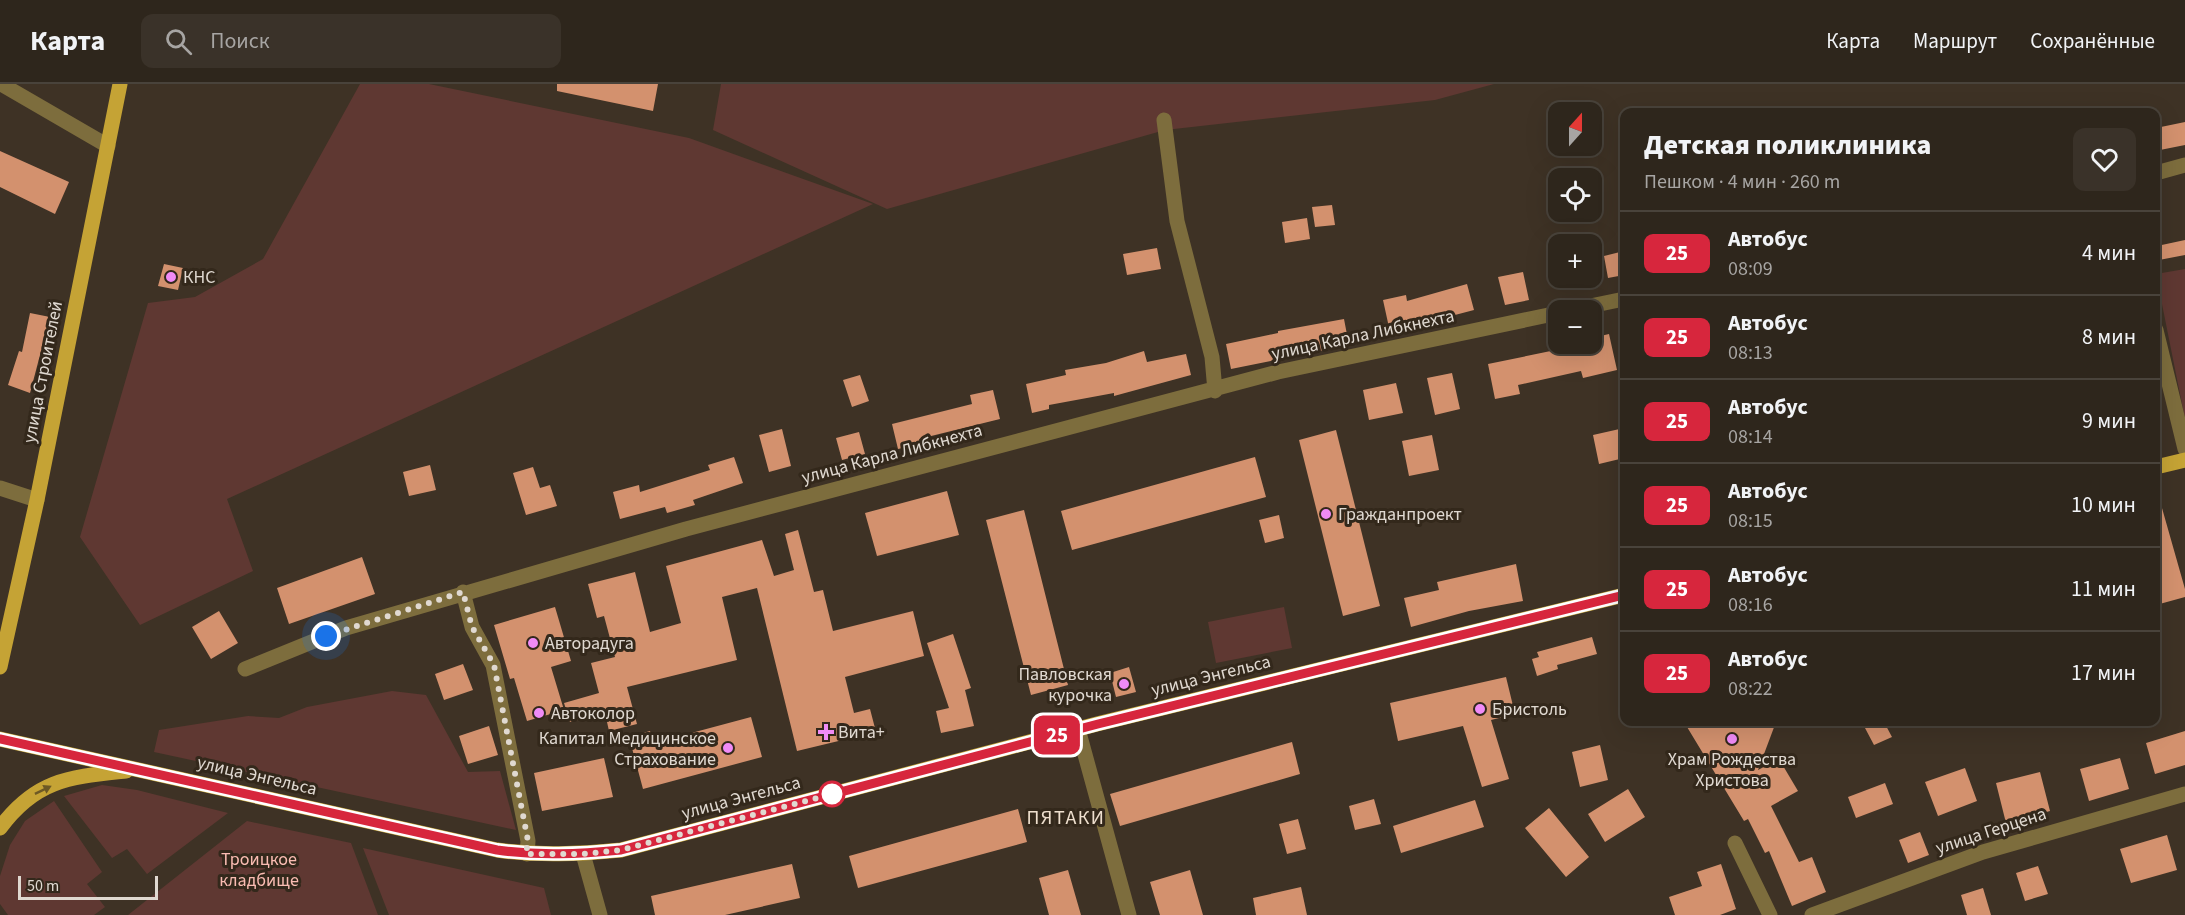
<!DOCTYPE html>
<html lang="ru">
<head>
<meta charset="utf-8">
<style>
	:root { --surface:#2e261c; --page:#3a3229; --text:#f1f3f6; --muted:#a7a5a3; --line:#49433b }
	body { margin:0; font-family:"Source Sans 3",sans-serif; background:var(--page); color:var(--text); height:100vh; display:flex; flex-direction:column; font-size:22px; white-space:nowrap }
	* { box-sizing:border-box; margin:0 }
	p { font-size:20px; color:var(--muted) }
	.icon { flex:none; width:33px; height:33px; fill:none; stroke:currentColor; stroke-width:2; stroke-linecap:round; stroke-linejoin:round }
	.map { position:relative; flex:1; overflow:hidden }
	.details { position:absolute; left:1620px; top:24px; width:540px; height:618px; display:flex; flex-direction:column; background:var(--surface); border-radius:12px; box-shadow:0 6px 24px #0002,0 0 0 2px var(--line) }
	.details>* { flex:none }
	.badge { padding:0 12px; border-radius:9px; font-size:21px; line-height:39px }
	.needle { width:39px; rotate:21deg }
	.tools { position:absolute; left:1548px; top:18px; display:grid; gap:12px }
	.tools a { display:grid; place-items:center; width:54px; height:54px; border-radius:12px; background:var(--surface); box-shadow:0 6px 24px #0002,0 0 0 2px var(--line); font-size:30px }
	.scale { position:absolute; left:18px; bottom:15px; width:140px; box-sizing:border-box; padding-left:6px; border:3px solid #e0d9d1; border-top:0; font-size:16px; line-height:21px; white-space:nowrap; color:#e0d9d1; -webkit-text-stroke:4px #33281b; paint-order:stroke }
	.you { position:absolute; width:30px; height:30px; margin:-15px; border:4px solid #fff; border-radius:50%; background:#1a73e8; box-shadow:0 0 0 9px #1a73e833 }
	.map>.badge { position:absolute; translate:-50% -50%; box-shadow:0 0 0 3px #fff }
	.round { display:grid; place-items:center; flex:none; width:63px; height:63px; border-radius:12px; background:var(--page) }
	.headline { display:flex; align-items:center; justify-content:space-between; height:102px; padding:0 24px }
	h1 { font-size:28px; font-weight:800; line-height:45px }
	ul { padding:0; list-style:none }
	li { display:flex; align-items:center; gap:18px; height:84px; padding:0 24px; border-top:2px solid var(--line) }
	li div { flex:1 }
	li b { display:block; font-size:22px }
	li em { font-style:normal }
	li .badge { min-width:66px; font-weight:700; text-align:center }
	header { display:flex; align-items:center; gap:36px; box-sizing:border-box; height:84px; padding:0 30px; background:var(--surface); border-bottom:2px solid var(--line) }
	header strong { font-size:28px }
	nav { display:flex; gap:33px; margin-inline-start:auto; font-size:21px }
	.search { width:420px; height:54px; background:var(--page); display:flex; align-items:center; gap:15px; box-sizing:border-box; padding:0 21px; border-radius:12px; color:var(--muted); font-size:22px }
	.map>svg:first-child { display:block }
</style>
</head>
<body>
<header>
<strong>Карта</strong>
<div class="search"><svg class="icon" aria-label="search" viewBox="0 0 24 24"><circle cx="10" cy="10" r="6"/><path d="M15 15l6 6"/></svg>Поиск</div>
<nav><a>Карта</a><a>Маршрут</a><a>Сохранённые</a></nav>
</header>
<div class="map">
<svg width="2185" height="831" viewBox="0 0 2185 831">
	<rect width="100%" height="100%" fill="#3e3225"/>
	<path fill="#5f3832" d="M360 0H429L689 54 873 120 227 415 253 487 140 541 80 453 148 219 195 213 263 175Z
		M721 0H1494L1435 16 1165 46 887 125 713 46Z
		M2185 185V335L2156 190Z
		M1284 523 1292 564 1216 579 1208 538Z
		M392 607 426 611 468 688 500 687 516 746 154 668 159 646 248 632 279 634 307 623Z
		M102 701 137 706 228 729 147 790 127 765 112 774 64 712Z
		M54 717 102 788 87 800 105 823 94 831H8L0 820V792L10 761 25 737Z
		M247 737 351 759 378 831H128Z
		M363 764 544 804 551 831H389Z"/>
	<path fill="#d3916e" d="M557 0H658L653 27 557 7Z
		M2185 38V61L2160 66 2156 44Z
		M0 67 69 98 55 130 0 103Z
		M1332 121 1335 141 1315 143 1312 123Z
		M1307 134 1310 155 1285 159 1282 138Z
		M2185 156V171L2159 176 2157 162Z
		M1157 164 1161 185 1127 191 1123 170Z
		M1624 167V191L1608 194 1604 172Z
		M164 180 183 184 178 206 158 202Z
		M1523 188 1529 216 1505 221 1498 193Z
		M1467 200 1474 226 1390 248 1383 216 1406 211 1407 217Z
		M30 229 50 233 30 309 8 301 19 267 22 268Z
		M1344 235 1349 261 1231 285 1226 260 1278 249V247Z
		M1609 250 1617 286 1583 294 1581 287 1518 301 1520 310 1495 315 1488 280 1575 262V260H1592V254Z
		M1144 267 1147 278 1186 270 1191 291 1114 312V309L1049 321V325L1032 329 1026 300 1066 291 1065 286 1106 279Z
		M1452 289 1460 325 1435 331 1427 294Z
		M860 291 869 317 852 323 843 296Z
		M1396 299 1403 329 1369 336 1363 306Z
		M993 306 1000 335 919 355 920 360 898 365 892 340 972 320 970 311Z
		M1624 344V374L1599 380 1593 351Z
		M782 345 791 382 769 388 759 351Z
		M1336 346 1380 522 1343 532 1299 356Z
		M859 348 865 370 842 376 836 354Z
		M1432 351 1439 386 1409 392 1402 357Z
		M734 373 743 399 693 416 695 421 667 429 665 423 620 435 613 408 639 401 640 408 710 386 708 381Z
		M1255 373 1266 413 1072 466 1061 427Z
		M430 381 436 406 409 412 403 388Z
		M533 383 540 404 550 401 557 422 526 431 513 389Z
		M947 407 959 451 877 472 865 429Z
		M2160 417 2185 505V513L2156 521V418Z
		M1024 426 1068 601 1031 611 986 436Z
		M1279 431 1284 454 1265 459 1259 436Z
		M798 446 814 508 823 506 833 547 913 527 924 572 845 593 854 629 870 625 876 648 797 667 757 504 722 513 737 576 627 603 637 640 609 647 605 629 570 638 564 619 599 609 591 579 615 573 604 532 597 534 588 500 635 488 650 548 681 539 666 482 762 456 774 492 794 486 785 450Z
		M362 473 375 510 289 540 277 504Z
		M1516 480 1523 517 1469 527 1411 543 1404 514 1439 506 1437 498Z
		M555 523 571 577 551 583 564 626 527 637 514 594 510 595 494 541Z
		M219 527 238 559 211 575 192 543Z
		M953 550 971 604 965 606 974 642 941 649 936 627 949 624 927 559Z
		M1592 553 1597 570 1557 581 1558 585 1537 592 1532 575 1539 573 1537 568Z
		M463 580 473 606 444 616 435 590Z
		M1129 583 1136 608 1116 613 1110 589Z
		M1506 593 1515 630 1491 636 1509 695 1482 703 1463 642 1398 657 1390 619Z
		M751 633 762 673 643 705 629 653 650 647 654 659Z
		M1684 638H1776L1758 686 1779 675 1798 707 1771 722 1799 778 1812 773 1826 808 1792 822 1769 767 1765 769 1748 735 1744 737Z
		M1878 638H1884L1892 653 1874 661 1865 644Z
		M489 642 498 671 468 680 459 652Z
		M2185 647V681L2155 690 2146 659Z
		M1292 658 1300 690 1120 742 1110 710Z
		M1600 661 1608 696 1580 703 1572 668Z
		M604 674 613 713 542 727 534 689Z
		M2120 674 2129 705 2089 717 2080 685Z
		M1965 684 1977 717 1938 732 1925 698Z
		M2040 688 2050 727 2006 739 1996 699Z
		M1885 699 1893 720 1856 734 1848 713Z
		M1628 705 1645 733 1605 758 1588 730Z
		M1374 715 1381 740 1355 746 1349 722Z
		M1475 716 1484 743 1401 769 1393 742Z
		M1549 724 1589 773 1566 793 1525 744Z
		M1018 725 1027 758 858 804 849 772Z
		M1298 735 1306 765 1287 770 1279 740Z
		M1920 748 1929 771 1908 779 1899 756Z
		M2167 751 2177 786 2131 799 2120 765Z
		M792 780 800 814 725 831H655L651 812Z
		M1721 780 1736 825 1720 831H1675L1669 813 1702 802 1697 788Z
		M2038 782 2048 810 2025 817 2016 789Z
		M1068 786 1081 831H1049L1039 794Z
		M1190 786 1203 831H1160L1150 798Z
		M1301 803 1307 831H1256L1253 814Z
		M1983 804 1991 831H1967L1961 811Z"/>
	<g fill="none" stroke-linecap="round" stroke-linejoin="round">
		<path stroke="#7d6d3d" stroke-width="15" d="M1 0 108 62
			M1164 36 1177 137 1212 273 1215 307
			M2156 89 2185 81
			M1571 226 1624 215
			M2156 246 2185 365
			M0 404 37 416
			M463 508 472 543 493 581 528 757 527 770
			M245 585 346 544 686 445 1278 288 1558 229
			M1078 645 1129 831
			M1735 759 1770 831
			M583 770 600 831
			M1812 831 1983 768 2185 710"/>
		<path stroke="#c5a335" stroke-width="15" d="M2156 383 2185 376
			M0 583 37 416 120 0
			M0 655 497 766C539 772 579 770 621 766L1097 640 1624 511
			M0 744C36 695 70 693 126 687"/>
	</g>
	<defs><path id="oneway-solid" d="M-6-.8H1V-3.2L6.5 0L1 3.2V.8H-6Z" transform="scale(1.5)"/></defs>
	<use fill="#6d5925" href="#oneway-solid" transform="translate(43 706) rotate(-26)"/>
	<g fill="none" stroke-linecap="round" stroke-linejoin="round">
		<g stroke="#fff" stroke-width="14">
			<path id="line" d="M0 655 497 766C539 772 579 770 621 766L1098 640 1624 511"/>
		</g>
		<use href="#line" stroke="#d7263d" stroke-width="9"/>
		<path stroke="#e0d9d1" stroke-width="6" stroke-dasharray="0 10.8" d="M326 552 463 508 472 543 494 581 528 757 526 770H583L621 766 832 710"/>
	</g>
	<g fill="#f08bf6" stroke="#33281b" stroke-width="2">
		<circle cx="171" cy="193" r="6"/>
		<circle cx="1326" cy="430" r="6"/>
		<circle cx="533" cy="559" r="6"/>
		<circle cx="1124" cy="600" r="6"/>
		<circle cx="1480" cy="625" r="6"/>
		<circle cx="539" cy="629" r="6"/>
		<path d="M823 639h6v6h6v6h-6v6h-6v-6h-6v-6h6z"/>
		<circle cx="1732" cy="655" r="6"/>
		<circle cx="728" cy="664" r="6"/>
	</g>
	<circle fill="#fff" stroke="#d7263d" stroke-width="3" cx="832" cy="710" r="12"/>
	<g text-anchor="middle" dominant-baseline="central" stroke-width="6" stroke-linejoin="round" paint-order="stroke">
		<g font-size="18" fill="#e0d9d1" stroke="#33281b" text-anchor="start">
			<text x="183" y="193">КНС</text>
			<text x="1338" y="430">Гражданпроект</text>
			<text x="545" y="559">Авторадуга</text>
			<text x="1112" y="590" text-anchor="end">Павловская<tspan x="1112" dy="21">курочка</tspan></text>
			<text x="1492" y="625">Бристоль</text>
			<text x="551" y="629">Автоколор</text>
			<text x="838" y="648">Вита+</text>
			<text x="716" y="654" text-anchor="end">Капитал Медицинское<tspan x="716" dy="21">Страхование</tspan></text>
			<text x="1732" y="675" text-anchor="middle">Храм Рождества<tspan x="1732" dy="21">Христова</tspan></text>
		</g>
		<g font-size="18" fill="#e0d9d1" stroke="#33281b">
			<text transform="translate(1363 251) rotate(-12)">улица Карла Либкнехта</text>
			<text transform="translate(43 288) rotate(-79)">улица Строителей</text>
			<text transform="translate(892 370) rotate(-15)">улица Карла Либкнехта</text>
			<text transform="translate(1211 592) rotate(-14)">улица Энгельса</text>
			<text transform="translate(257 692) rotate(13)">улица Энгельса</text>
			<text transform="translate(741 714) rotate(-15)">улица Энгельса</text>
			<text transform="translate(1991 747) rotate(-18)">улица Герцена</text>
		</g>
		<g font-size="18" fill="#fabcb2" stroke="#33281b">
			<text x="259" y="775">Троицкое<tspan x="259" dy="21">кладбище</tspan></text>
		</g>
		<g font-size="20" letter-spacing="1.5" fill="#eedfce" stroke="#33281b">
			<text x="1066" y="734">ПЯТАКИ</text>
		</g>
	</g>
</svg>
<div class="tools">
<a><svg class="needle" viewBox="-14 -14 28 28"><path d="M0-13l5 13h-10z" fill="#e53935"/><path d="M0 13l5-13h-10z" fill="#a7a5a3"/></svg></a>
<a><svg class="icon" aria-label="locate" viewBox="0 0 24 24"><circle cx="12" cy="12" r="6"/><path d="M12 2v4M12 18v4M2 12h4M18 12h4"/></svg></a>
<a>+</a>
<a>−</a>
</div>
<div class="scale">50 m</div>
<div class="you" style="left:326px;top:552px"></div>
<b class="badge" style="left:1057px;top:651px;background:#d7263d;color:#fff">25</b>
<section class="details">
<div class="headline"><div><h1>Детская поликлиника</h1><p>Пешком · 4 мин · 260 m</p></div><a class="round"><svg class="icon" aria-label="heart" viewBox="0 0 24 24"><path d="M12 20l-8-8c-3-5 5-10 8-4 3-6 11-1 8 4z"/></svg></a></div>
<ul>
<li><span class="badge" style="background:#d7263d;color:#fff">25</span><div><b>Автобус</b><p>08:09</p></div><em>4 мин</em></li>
<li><span class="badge" style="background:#d7263d;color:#fff">25</span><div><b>Автобус</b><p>08:13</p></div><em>8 мин</em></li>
<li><span class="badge" style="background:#d7263d;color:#fff">25</span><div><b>Автобус</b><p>08:14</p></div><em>9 мин</em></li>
<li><span class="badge" style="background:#d7263d;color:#fff">25</span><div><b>Автобус</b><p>08:15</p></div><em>10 мин</em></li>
<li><span class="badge" style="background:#d7263d;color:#fff">25</span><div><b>Автобус</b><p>08:16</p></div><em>11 мин</em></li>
<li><span class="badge" style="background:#d7263d;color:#fff">25</span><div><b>Автобус</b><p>08:22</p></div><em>17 мин</em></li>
</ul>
</section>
</div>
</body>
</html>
